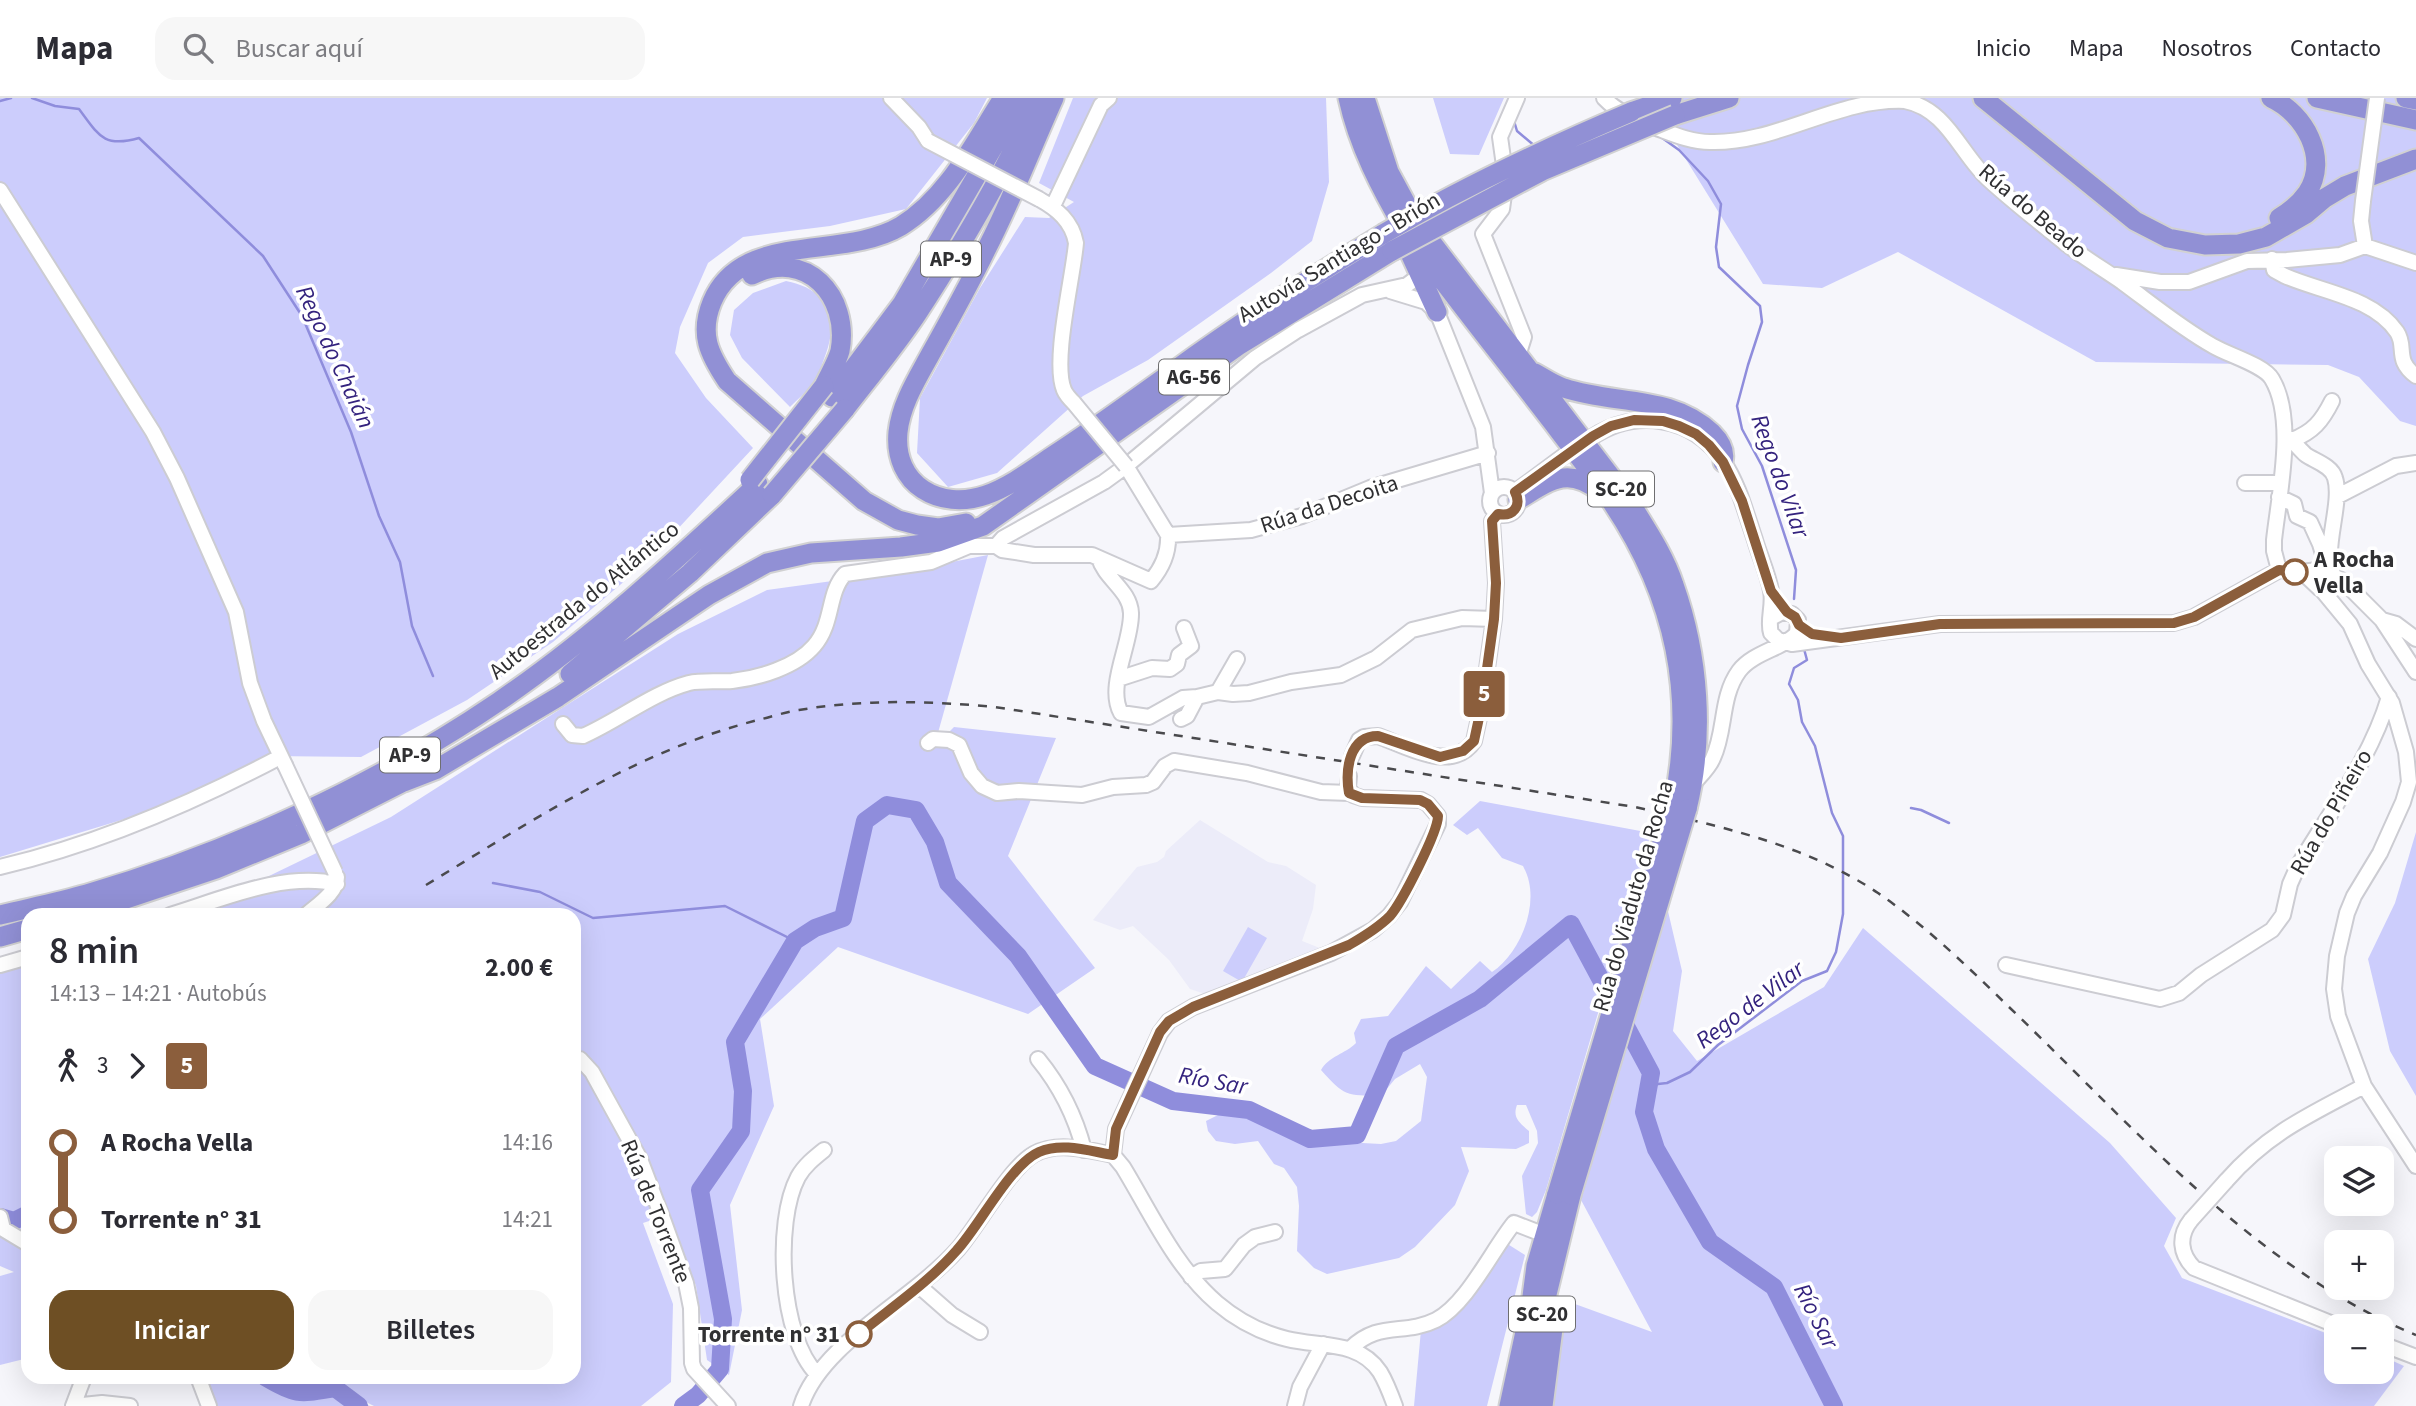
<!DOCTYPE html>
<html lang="es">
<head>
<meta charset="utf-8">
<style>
	:root { --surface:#fff; --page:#f7f7f7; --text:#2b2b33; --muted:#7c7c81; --line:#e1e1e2; --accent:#6e4f24 }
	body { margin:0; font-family:"Source Sans 3",sans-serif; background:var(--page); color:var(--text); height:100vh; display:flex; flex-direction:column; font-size:26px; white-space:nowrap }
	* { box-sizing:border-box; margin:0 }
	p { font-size:23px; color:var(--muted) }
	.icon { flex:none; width:38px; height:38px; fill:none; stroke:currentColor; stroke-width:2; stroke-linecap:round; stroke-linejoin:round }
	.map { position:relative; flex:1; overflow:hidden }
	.drawer { position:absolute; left:21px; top:810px; width:560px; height:476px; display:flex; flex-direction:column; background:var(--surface); border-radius:21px; box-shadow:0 7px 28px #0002 }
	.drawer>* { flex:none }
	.badge { padding:0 14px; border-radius:5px; font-size:24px; line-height:46px }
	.fabs { position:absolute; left:2324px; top:1048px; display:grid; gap:14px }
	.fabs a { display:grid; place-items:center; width:70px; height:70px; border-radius:14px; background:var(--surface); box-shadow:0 7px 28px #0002; font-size:35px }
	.map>.badge { position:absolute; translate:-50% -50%; box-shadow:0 0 0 4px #fff }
	.legs { display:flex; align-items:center; gap:10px; height:77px; padding:0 28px; font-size:23px }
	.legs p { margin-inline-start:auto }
	.head { display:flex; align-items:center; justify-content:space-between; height:119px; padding:0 28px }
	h1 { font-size:38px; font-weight:600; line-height:52px }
	.primary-button { display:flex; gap:14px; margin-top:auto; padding:14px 28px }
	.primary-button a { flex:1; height:80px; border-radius:21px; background:var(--accent); color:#fff; font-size:28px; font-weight:600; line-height:80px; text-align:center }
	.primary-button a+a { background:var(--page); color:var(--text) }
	ul { padding:0 28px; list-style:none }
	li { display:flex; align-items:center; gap:24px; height:77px; font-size:26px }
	li i { display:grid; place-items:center; width:10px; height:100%; margin:0 9px; background:currentColor }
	li i::after { content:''; width:18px; height:18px; margin:-9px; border:5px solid; border-radius:50%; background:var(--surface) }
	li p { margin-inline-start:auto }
	li:first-child i { background:linear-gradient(#0000 50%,currentColor 0) }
	li:last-child i { background:linear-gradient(currentColor 50%,#0000 0) }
	header { display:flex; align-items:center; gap:42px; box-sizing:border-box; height:98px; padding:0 35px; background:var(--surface); border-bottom:2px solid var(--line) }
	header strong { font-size:33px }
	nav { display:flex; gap:38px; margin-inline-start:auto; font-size:24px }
	.search { width:490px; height:63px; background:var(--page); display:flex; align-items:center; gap:18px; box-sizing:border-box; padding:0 24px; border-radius:21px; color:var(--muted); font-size:26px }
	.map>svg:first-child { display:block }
</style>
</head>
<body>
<header>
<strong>Mapa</strong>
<div class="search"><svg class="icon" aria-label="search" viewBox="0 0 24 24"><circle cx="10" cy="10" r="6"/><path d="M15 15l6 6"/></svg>Buscar aquí</div>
<nav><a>Inicio</a><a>Mapa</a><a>Nosotros</a><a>Contacto</a></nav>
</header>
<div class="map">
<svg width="2416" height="1308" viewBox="0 0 2416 1308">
	<rect width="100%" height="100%" fill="#f6f6fb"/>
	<path fill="#ececf9" d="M1200 722 1268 764 1286 768 1316 787 1313 811 1302 843 1322 851 1208 897 1190 891 1169 862 1133 828 1120 832 1093 822 1137 769 1157 764 1164 759 1166 753Z"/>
	<path fill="#cccdfc" d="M0 0H987L974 25 906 111 830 128 743 139 708 165 680 229 675 255 706 300 753 350 647 464 553 544 467 602 361 659 270 658 151 713 0 759Z
		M1073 0H1326L1329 84 1312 143 1271 175 1148 262 1083 298 997 375 948 389 917 355 920 300 980 190 1025 119 1049 120 1074 104 1039 85Z
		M1433 0H1504L1479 57 1450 56Z
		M1648 0H2416V328L2400 323 2359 279 2328 267 2096 264 1898 154 1822 190 1763 186Z
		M786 183C829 191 840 222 824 261 821 269 818 279 813 286 806 294 797 302 790 309L742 260 730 237 734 212 753 195Z
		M988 457 934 649 954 629 1056 640 1008 758 1095 870 1028 916 838 849 760 921 774 1008 730 1107 742 1212 729 1277 707 1262 696 1188 670 1116 643 1125 673 1206 671 1284 641 1308H374L362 1302 334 1279H574V817H188L391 719 678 536 767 492 905 473Z
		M1480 703 1651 735 1546 1092 1537 1114 1532 1119 1526 1116 1522 1078 1538 1045 1537 1033 1526 1007H1517C1512 1020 1520 1025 1529 1033V1045L1516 1051 1461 1049 1469 1073 1455 1107 1415 1149 1399 1160 1327 1176 1314 1170 1297 1153 1299 1108 1297 1089 1284 1070 1274 1066 1258 1043 1235 1046 1216 1043 1208 1033 1206 1023 1228 1012 1250 1017 1285 1035 1307 1042 1381 1046 1396 1043 1421 1023 1427 979 1420 966 1395 981 1381 998C1346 997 1345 999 1321 972 1329 958 1345 956 1356 945L1354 935 1361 921 1388 918 1426 868 1451 891 1480 863 1492 874C1518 857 1536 815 1529 784 1528 778 1525 772 1523 768L1502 760 1478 730 1467 737 1453 727Z
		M2416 734V998L2390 953 2368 861 2395 805Z
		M1667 809 1682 873 1673 933 1697 963 1824 889 1863 830 2110 1045 2176 1120 2164 1148 2182 1180 2336 1239V1274H2382V1258L2404 1268 2374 1308H1552L1564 1202 1652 1234 1581 1102Z
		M1248 829 1267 840 1242 884 1223 873Z
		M28 862V1260L0 1267V1178L14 1174 0 1168V869Z
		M1506 1145 1525 1157 1487 1308H1414L1421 1232Z
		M184 1279H332L361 1304 370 1308H217Z"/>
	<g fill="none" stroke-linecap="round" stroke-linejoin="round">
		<path stroke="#8f8ddc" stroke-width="2.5" d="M32 0 55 8 79 11C99 38 104 50 139 40L263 158 302 218 351 334 379 418 400 464 412 528 433 578
			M0 3 11 0
			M1514 23 1517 33 1536 49
			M1658 37 1679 52 1708 83 1721 106 1716 149 1719 169 1760 208 1762 224 1748 267 1737 308 1742 331 1762 368 1796 472 1794 501
			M1911 710 1921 712 1949 725
			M493 785 540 794 593 820 725 808 795 843
			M1649 987 1667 985 1690 974 1718 947 1802 883 1827 873 1836 854 1843 816V738L1832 715 1815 648 1802 624 1798 602 1789 586 1794 570 1807 562 1804 551"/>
		<path stroke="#8f8ddc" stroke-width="18" d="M0 1119 14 1123 28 1116
			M265 1279C297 1298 299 1296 335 1290L359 1308
			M683 1308 698 1297 720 1271 723 1221 700 1092 741 1033 743 993 735 944 795 843 815 830 843 820 865 723 887 707 916 712 935 744 948 785 1018 858 1095 968 1173 1003 1249 1012 1310 1041 1357 1037 1396 948 1480 901 1571 826 1651 975 1644 1014 1656 1051 1710 1144 1774 1189 1834 1308"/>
		<g stroke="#ccccd2" stroke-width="18">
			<path id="minor" d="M891 0 919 29 928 43
				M1517 0 1500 39 1506 82 1502 111 1483 136 1524 239 1518 258
				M1604 0C1618 15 1640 24 1659 31 1675 37 1692 44 1710 44 1777 46 1837 0 1905 3 1947 11 1960 55 1988 81 2012 103 2039 124 2065 145 2083 159 2103 171 2122 184 2152 206 2181 230 2213 248 2228 257 2264 267 2272 281 2296 321 2279 396 2274 442V453L2279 472
				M0 92 153 334 177 380 236 514 250 585 264 623 285 667
				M1039 101C1057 111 1072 123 1076 145 1073 180 1052 263 1064 292 1066 297 1070 301 1074 305
				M2363 103 2361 123 2365 148
				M1053 108 1101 7 1109 0
				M2272 161 2274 172 2285 178C2321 194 2373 199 2397 234 2407 249 2394 262 2416 278
				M2116 177 2160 184H2189L2247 163 2287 162 2340 157 2365 148 2416 165
				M1390 193 1426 204 1437 214 1483 329 1492 395
				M2286 338C2294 343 2299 351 2306 357 2315 363 2332 368 2335 380 2341 399 2330 433 2330 455 2329 468 2338 481 2329 491H2320L2302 474
				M1591 340C1635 310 1692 318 1723 363 1739 387 1746 416 1755 442 1760 459 1768 476 1771 493 1774 507 1767 523 1771 535L1778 542 1792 546 1940 526 2174 525 2194 519 2279 472 2302 474 2325 471 2332 475
				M2292 342C2313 334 2322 323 2332 303
				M1126 368 1168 437
				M2245 385H2280
				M1490 403a14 14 0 1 1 28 0a14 14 0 1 1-28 0Z
				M1515 394 1565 357
				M2338 398 2396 368 2416 365
				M2279 399 2294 406 2297 418 2310 424 2320 446 2325 463
				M1168 437 1251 432 1302 418 1370 390 1488 355
				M996 448 1003 440 1104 384 1126 368 1255 260 1298 232 1362 197 1407 187 1415 181 1419 174
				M1099 460C1105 481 1130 492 1131 515 1132 545 1106 588 1121 615L1149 619 1183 600 1197 599 1218 594 1233 596 1249 595 1291 584 1341 577 1376 560 1412 532 1462 520 1494 521
				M2334 478 2343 483 2382 522 2416 574
				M2322 492 2350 526 2368 566 2392 605 2406 654 2409 684 2403 704 2380 755 2354 798 2347 815 2337 858 2334 891 2338 918 2364 988 2416 1068
				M2382 522 2396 526 2416 541
				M1118 581 1152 570 1170 571 1177 566 1179 557 1191 548 1184 530
				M1218 594 1237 561
				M1181 621 1187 618 1197 599
				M563 626 572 637 583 638C619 622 652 595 689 585 702 582 718 584 732 583 759 580 796 569 814 548 834 525 827 495 845 476L931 464 969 448H996L1002 452 1034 457H1092L1151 483C1162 470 1169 455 1168 437
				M928 645 933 641 949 642 959 647 971 675 982 688 997 695 1019 693 1082 697 1113 689 1146 687 1153 684 1165 668 1174 663 1247 675 1321 694 1350 695
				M1352 658 1359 642 1364 639 1378 638C1406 648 1452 676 1474 643L1482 606 1494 521 1496 485 1492 423 1498 416
				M1693 686C1700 678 1709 670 1713 660 1726 633 1720 599 1739 573 1753 554 1785 550 1797 535L1798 522 1792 516 1782 514 1771 520
				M0 769C98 746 191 706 280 659
				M170 817C220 802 284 773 337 786
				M306 817C317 807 337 795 337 779
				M0 867 28 859
				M2006 867 2160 901 2179 895 2201 877 2272 832 2283 817 2290 786 2298 768C2330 714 2371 660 2389 599
				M574 961H580L592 974 640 1061 664 1124 686 1185 691 1210 692 1265 694 1271 728 1308
				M1038 961C1061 989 1075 1017 1084 1052
				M1113 1057 1116 1031 1160 935 1169 923 1193 909 1331 855 1373 832 1389 818 1400 804 1438 726V718L1428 706 1421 702 1362 700 1353 697 1348 690 1349 678
				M1113 1057 1123 1069C1151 1115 1175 1169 1217 1205 1237 1222 1262 1235 1287 1241 1319 1249 1359 1242 1380 1274 1386 1284 1391 1297 1395 1308
				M2226 1083C2268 1035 2309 1017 2364 988
				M0 1119 3 1131 28 1146
				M2191 1122C2178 1138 2180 1156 2194 1170L2338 1228
				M1191 1179 1201 1173 1225 1171 1244 1147 1255 1139 1275 1134
				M919 1188 952 1217 980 1234
				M2382 1246 2416 1259
				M1350 1251C1379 1222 1404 1238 1436 1222 1467 1206 1492 1152 1514 1125L1545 1137
				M817 1276C780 1239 774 1124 798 1079 804 1068 814 1060 824 1052
				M198 1279 209 1308
				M73 1308 102 1305 130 1308
				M73 1308 84 1279
				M801 1308C821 1245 913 1202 958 1151 978 1128 1010 1069 1034 1056 1058 1043 1088 1052 1113 1057
				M1295 1308 1300 1289 1323 1246"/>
		</g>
		<g stroke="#d1d1d2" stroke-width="23">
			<path id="highway" d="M1054 0C1031 51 1011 104 985 154 968 189 949 223 930 257 917 281 901 306 898 334 893 387 940 413 986 397 1011 388 1033 371 1054 357 1094 331 1132 303 1171 275 1239 225 1310 180 1383 136
				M1348 0C1358 47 1381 91 1405 132 1453 198 1504 261 1553 325 1573 352 1595 378 1613 406 1675 499 1696 598 1673 708
				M1365 0 1389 74 1416 124 1628 401C1645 429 1664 456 1674 487 1699 558 1705 638 1687 711
				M1983 0 2135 123 2168 140 2205 147 2239 146 2266 139 2306 116 2325 100 2345 88 2416 61
				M2271 0C2304 15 2330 60 2307 95 2300 105 2289 114 2279 120
				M2317 0 2416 22
				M2406 0 2416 2
				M1631 14 1672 0
				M1675 17 1729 0
				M1408 151 1437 214
				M752 177C806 150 850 198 840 253 837 264 829 277 824 288
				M1535 275C1544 280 1554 287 1564 290 1614 307 1671 296 1712 335 1720 343 1726 352 1723 364
				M832 299 902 206 1009 22 1019 0
				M845 311C869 280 895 249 917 216 962 147 1005 75 1038 0
				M1518 402C1548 384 1567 367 1599 393
				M966 425 938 430 917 427 898 422 864 403 727 283C709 256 699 236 712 204 742 132 842 163 901 128 948 99 974 45 1003 0
				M570 576 690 475 772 397
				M404 684 435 672 558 599 709 497 767 465 811 455 901 449 938 444 983 428 1238 248 1392 153
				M0 817C29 810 59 804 87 796 230 754 376 687 498 604 592 540 675 463 758 386
				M78 817 216 771 301 736 413 679
				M0 839 28 831
				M1509 1308 1531 1206 1536 1168 1557 1096
				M1526 1308 1542 1217 1571 1097
				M1543 1308 1555 1215"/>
		</g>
		<use href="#minor" stroke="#fff" stroke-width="14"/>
		<use href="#highway" stroke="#9190d5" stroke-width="19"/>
		<path stroke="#4a4a4d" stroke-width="2.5" stroke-dasharray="9 9" stroke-linecap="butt" d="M426 787C532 723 636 653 758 622 771 619 785 614 799 612 864 601 929 603 995 609L1635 709C1719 728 1805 746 1878 795 1926 828 1968 869 2010 910 2133 1028 2255 1171 2416 1237"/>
		<g stroke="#ccccd2" stroke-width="18" stroke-linecap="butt">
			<path id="minor-bridge" d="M928 43 1039 101
				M2363 103 2377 0
				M1074 305 1126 368
				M285 667 335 774
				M2191 1122 2226 1083"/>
		</g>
		<g stroke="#d1d1d2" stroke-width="23" stroke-linecap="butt">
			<path id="highway-bridge" d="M1383 136C1463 89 1546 50 1631 14
				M1392 153 1542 73 1675 17
				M750 382 824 288
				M772 397 845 311
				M1557 1096 1673 708
				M1571 1097 1687 711"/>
		</g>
		<use href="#minor-bridge" stroke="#fff" stroke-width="14"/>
		<use href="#highway-bridge" stroke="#9190d5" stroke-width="19"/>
	</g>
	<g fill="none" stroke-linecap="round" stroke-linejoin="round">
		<g stroke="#fff" stroke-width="16">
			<path id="line-1" d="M859 1236C892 1209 929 1184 957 1152 980 1127 1010 1067 1039 1054 1062 1044 1089 1053 1113 1057L1116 1031 1160 934 1169 923 1193 909 1349 847C1363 839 1378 830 1390 818 1402 804 1438 734 1438 718L1428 706 1420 702 1362 700 1349 695C1345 672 1349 638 1378 638L1440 659 1463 653 1474 643 1482 606 1494 521 1496 485 1492 423 1498 416C1513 419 1522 408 1515 394L1593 338 1611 328 1634 322 1663 323 1679 328 1696 336 1709 347 1723 364 1742 403 1771 493 1787 514 1795 519 1799 527 1812 536 1841 540 1940 526 2174 525 2194 519 2279 472 2295 474"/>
		</g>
		<use href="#line-1" stroke="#8b5e3c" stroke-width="10"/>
	</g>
	<g fill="#fff" stroke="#8b5e3c" stroke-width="3.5">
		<circle cx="2295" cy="474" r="12"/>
		<circle cx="859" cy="1236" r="12"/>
	</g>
	<g text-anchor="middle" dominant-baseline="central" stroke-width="7" stroke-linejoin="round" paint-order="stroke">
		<g fill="#fff" stroke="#6e6e70" stroke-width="2">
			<rect x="921" y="143.5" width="60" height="35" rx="5"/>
			<rect x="1159" y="261.5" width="70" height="35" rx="5"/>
			<rect x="1588" y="373.5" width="66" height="35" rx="5"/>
			<rect x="380" y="639.5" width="60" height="35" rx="5"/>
			<rect x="1509" y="1198.5" width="66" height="35" rx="5"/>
		</g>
		<g font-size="21" font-weight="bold" fill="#303032">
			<text x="951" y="161">AP-9</text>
			<text x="1194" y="279">AG-56</text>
			<text x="1621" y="391">SC-20</text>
			<text x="410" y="657">AP-9</text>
			<text x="1542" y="1216">SC-20</text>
		</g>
		<g font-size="23" fill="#303032" stroke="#fff">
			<text transform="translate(2033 113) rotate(40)">Rúa do Beado</text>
			<text transform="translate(1339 159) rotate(-31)">Autovía Santiago - Brión</text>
			<text transform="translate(1329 406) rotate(-18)">Rúa da Decoita</text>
			<text transform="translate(584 502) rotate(-39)">Autoestrada do Atlántico</text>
			<text transform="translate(2331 714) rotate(-60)">Rúa do Piñeiro</text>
			<text transform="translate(1633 798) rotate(-74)">Rúa do Viaduto da Rocha</text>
			<text transform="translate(656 1113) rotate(68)">Rúa de Torrente</text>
		</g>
		<g font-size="23" font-weight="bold" fill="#303032" stroke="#fff" text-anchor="start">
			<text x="2314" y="461">A Rocha<tspan x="2314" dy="26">Vella</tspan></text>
			<text x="840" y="1236" text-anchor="end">Torrente n° 31</text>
		</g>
		<g font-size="24" font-style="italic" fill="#34237e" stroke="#fff">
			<text transform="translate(335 259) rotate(65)">Rego do Chaián</text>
			<text transform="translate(1780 378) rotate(70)">Rego do Vilar</text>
			<text transform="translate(1750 907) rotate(-37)">Rego de Vilar</text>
			<text transform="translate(1213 983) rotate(10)">Río Sar</text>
			<text transform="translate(1816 1218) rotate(63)">Río Sar</text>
		</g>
	</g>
</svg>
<div class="fabs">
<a><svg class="icon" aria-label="layers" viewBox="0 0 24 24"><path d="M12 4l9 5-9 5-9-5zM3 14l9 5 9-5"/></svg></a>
<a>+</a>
<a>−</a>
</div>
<b class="badge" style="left:1484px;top:596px;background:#8b5e3c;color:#fff">5</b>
<section class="drawer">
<div class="head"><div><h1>8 min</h1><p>14:13 – 14:21 · Autobús</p></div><b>2.00 €</b></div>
<div class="legs"><svg class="icon" aria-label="walk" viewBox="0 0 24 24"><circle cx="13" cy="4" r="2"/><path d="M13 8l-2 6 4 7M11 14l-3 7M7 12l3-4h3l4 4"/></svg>3<svg class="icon" aria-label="forward" viewBox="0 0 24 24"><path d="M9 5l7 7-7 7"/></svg><b class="badge" style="background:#8b5e3c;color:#fff">5</b></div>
<ul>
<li><i style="color:#8b5e3c"></i><b>A Rocha Vella</b><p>14:16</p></li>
<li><i style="color:#8b5e3c"></i><b>Torrente n° 31</b><p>14:21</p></li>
</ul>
<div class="primary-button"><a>Iniciar</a><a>Billetes</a></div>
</section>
</div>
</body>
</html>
